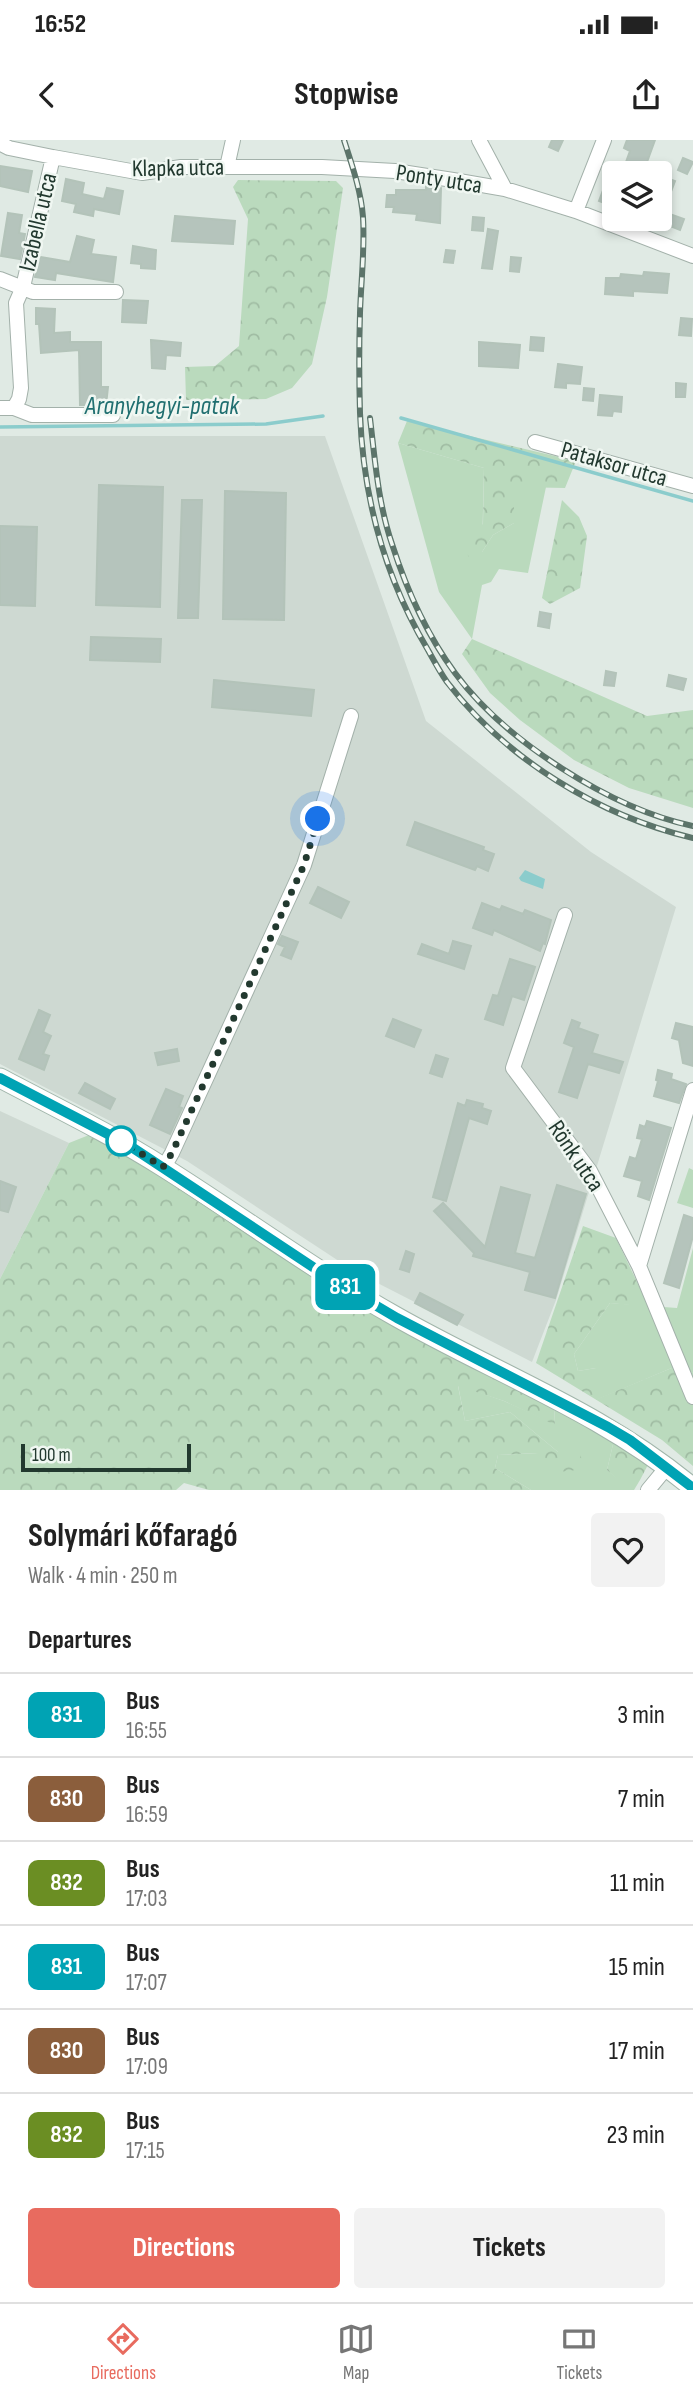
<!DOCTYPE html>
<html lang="en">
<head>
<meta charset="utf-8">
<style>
	:root { --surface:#fff; --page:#f2f2f2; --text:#222; --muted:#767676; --line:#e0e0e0; --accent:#e86b5f }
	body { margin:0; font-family:"Sofia Sans Condensed",sans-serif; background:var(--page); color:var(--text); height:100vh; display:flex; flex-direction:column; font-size:26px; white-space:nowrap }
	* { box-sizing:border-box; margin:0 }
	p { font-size:23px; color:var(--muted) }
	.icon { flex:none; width:38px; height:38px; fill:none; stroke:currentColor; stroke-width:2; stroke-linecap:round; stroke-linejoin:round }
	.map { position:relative; height:1350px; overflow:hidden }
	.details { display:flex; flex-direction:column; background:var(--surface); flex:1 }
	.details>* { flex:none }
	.badge { padding:0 14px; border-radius:10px; font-size:24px; line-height:46px }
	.buttons { position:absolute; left:602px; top:21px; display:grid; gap:14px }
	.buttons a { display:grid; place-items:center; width:70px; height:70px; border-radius:7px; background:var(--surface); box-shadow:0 4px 10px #0003; font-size:35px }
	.scale { position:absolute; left:21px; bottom:18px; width:170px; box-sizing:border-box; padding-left:7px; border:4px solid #22392f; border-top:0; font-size:19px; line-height:24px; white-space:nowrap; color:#22392f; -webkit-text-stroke:5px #f0f7f2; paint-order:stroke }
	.you { position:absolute; width:35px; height:35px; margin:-18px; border:5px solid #fff; border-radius:50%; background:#1a73e8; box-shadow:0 0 0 10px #1a73e833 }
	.map>.badge { position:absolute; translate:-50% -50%; box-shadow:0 0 0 4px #fff }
	h2 { padding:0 28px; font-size:26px; line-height:63px }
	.round { display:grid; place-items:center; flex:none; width:74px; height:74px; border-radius:7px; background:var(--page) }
	.summary { display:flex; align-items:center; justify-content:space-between; height:119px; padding:0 28px }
	h1 { font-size:33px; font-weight:700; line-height:52px }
	.primary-button { display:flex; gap:14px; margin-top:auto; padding:14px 28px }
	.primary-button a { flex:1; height:80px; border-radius:7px; background:var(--accent); color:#fff; font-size:28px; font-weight:700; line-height:80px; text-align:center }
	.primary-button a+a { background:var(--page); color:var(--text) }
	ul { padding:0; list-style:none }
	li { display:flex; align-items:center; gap:21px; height:84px; padding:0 28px; border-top:2px solid var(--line) }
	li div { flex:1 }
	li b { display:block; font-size:26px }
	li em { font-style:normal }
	li .badge { min-width:77px; font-weight:700; text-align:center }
	.status { display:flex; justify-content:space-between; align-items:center; height:49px; padding:0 35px; background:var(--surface); direction:ltr }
	.status svg { height:19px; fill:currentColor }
	header { display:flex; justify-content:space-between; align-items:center; height:91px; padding:0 28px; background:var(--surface); font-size:32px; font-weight:700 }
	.tab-bar { display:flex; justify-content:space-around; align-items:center; height:98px; border-top:2px solid var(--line); background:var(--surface); font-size:19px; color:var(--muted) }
	.tab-bar a { display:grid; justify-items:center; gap:4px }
	.tab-bar .active { color:var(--accent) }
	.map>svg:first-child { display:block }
</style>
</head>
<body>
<div class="status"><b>16:52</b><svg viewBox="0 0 49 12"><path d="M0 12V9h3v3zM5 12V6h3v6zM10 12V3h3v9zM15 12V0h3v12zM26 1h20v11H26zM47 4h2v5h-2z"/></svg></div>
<header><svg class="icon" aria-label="back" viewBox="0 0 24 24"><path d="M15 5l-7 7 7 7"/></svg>Stopwise<svg class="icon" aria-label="share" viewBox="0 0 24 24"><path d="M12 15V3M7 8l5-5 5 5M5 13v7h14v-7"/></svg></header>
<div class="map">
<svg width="693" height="1350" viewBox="0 0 693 1350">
	<defs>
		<pattern id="forest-crowns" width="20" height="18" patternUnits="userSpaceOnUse" patternTransform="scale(1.75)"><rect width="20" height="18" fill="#badabd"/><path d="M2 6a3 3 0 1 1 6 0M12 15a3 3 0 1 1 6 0" fill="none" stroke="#a0bca3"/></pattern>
		<pattern id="water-ripples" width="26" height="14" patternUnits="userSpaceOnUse" patternTransform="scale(1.75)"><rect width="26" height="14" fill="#8bcccc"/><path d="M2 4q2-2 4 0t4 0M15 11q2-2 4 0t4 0" fill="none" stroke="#71a7a6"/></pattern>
	</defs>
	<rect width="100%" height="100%" fill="#e0eae4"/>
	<path fill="#ced9d2" d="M0 296H325L426 581 591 712 676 767 556 1160 532 1222 354 1131 187 1021 0 924Z
		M0 971 69 1003 0 1139Z"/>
	<path fill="#badabd" d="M398 303 484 328 482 412 493 395 514 383V346L546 347 528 433 499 429 491 442 482 445 472 499 439 452Z
		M689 1028 693 1030V1068L677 1063Z
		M693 1108V1233L674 1227 596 1260V1228L578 1231 574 1214 610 1163 677 1168Z
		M458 1245 504 1261 555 1284 554 1265 614 1300 607 1330 618 1339 640 1340 634 1350H531L495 1328 498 1315 558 1312 510 1272 465 1281Z"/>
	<path fill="url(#forest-crowns)" d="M238 40 336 41 343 48 327 157 312 224 292 248 266 259 186 260 185 227 215 226 239 206 248 79 233 47Z
		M407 281 576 321 565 348 514 347V383L493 395 482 412 469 417 460 403 483 384 484 328 398 303Z
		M562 360 579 377 587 396 580 448 550 464 542 458Z
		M472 499 647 576 693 570V668L629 648 574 620 520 580 490 553 462 514Z
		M89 995 554 1265 555 1285 504 1261 458 1246 465 1281 510 1272 558 1312 566 1309 580 1315 586 1329 558 1332 537 1313 498 1315 495 1328 531 1350H209L184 1343 176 1350H0V1139L69 1003Z
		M583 1086 616 1098 649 1167 610 1163 574 1214 578 1231 596 1228 597 1259 674 1227 693 1233V1326L662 1300 536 1223Z
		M614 1300 651 1319 640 1340H618L607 1330Z"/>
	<path fill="url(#water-ripples)" d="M525 730 545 739 543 749 521 741 519 738Z"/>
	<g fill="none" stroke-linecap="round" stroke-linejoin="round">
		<path stroke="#8bcccc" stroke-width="3.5" d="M401 278 693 361
			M0 287 266 284 323 276"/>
	</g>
	<path fill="#b5c4bc" stroke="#b3c3b9" stroke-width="2" d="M552 0H563L558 11 549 7Z
		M627 0H655L643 33H622L630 11 624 8Z
		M683 18 693 22 687 34 678 30Z
		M613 24H614V67L599 61Z
		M0 26 32 31 28 52 0 46Z
		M664 37 675 41 669 57 660 53Z
		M66 39 84 43 82 54 104 59 107 48 123 51 119 74 94 69 93 76 74 72 76 64 62 61Z
		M426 46 441 48 440 83 416 80 417 74 393 72 394 67H386L387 55H396V50H426Z
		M664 72 684 79 680 90 660 82Z
		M8 73 22 75 19 93 25 94 20 119 1 116Z
		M175 76 235 81 233 104 172 101Z
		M473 77 484 78 483 91 472 90Z
		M488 89 498 91 492 129 482 128Z
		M77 96 94 100 91 114 116 117 113 142 56 133 55 140 35 137 40 117 70 122Z
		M133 106 156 110 155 129 141 128V124L131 123Z
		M446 110 455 111 453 123 444 122Z
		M511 117 521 118 519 132 510 131Z
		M644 132 669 134 667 153 633 151V156L605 154 606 138H620L621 134 643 136Z
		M123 160 148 161 146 183 122 182Z
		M36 168 55 169 54 193 70 192V202H101V247H108L106 265H80L79 210 41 213 39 184H36Z
		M681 178 692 179 691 196 679 195Z
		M531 197 544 198 543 211 530 210Z
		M151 200 181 203 180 216 166 215 165 229 152 228Z
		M479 202 520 205 518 228 479 226Z
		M558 224 582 227 580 244 566 243V248L555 247Z
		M676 243 686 244 685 257H676Z
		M584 248 594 249 593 261 583 260Z
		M600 255 622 257 621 272 613 271 612 276 598 275Z
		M99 345 163 347 160 467 96 465Z
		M225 351 286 353 284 480 223 479Z
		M182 360H202L198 478H178Z
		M0 386 37 387 35 466 0 465Z
		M540 472 551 474 549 488 538 486Z
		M91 497 161 499 160 522 90 520Z
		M606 531 616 533 614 546 604 545Z
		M669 535 686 539 683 550 667 546Z
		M214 540 314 550 311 576 212 567Z
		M415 682 484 707 483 710 494 714 488 731 477 726 475 730 407 705Z
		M318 747 349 762 341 778 310 763Z
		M482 763 500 770 502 766 523 774 525 770 551 780 545 804 543 803 540 811 494 790 492 795 473 788Z
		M282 796 298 802 291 819 281 815 285 807 278 804Z
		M453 801 471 806 464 829 418 814 422 804 449 814Z
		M510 819 535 827 524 860 512 856 503 885 485 879 493 855 498 856Z
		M39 870 50 875 43 892 51 896 43 914 49 916 44 930 19 919Z
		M393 879 421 890 414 907 386 896Z
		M572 880 580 883 578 888 598 895 592 913 623 922 619 933 588 924 577 958 559 952 574 907 564 903Z
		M676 883 693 887V926L683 923 679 900 672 898Z
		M177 909 179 921 158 925 155 913Z
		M436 915 448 919 442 937 430 933Z
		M658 930 672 934 671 939 686 944 679 963 654 956 658 941 656 940Z
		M85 943 115 959 110 969 79 953Z
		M166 949 183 956 179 967 182 968 170 994 150 985Z
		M467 960 483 964 482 968 491 971 487 984 469 978 446 1061 433 1057 458 963 465 966Z
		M647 981 671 988 649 1060 638 1056 642 1041 624 1036 630 1017 636 1019 642 999 637 998 640 985 645 987Z
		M0 1041 16 1047 8 1072 0 1070Z
		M557 1045 586 1054 555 1158 525 1150 530 1132 473 1116 474 1113 434 1071 443 1063 485 1107 501 1047 530 1055 515 1113 535 1118Z
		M684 1075 693 1078V1096L679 1148 664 1143Z
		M406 1111 414 1114 409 1132 400 1129Z
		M420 1153 463 1175 457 1185 415 1163Z"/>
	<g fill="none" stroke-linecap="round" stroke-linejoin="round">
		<g stroke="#a3b1aa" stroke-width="16">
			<path id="minor" d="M479 0 505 49
				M1 4 9 8 53 17 142 33 181 27H322L395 31 453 40 505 49 576 71 693 116
				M227 27 233 0
				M576 71 604 0
				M0 139 33 152H116
				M0 268H14L32 275H113
				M14 268 19 259 21 248 16 163 23 147 53 17
				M535 302 693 346
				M565 775 513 928 590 1031 639 1126 693 1257
				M164 1027 172 1013 304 725 351 576
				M639 1126 693 950
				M648 1350 667 1327"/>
		</g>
		<g stroke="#a0b5aa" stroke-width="21">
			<path id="secondary" d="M0 938C55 967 111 994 163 1027 241 1076 315 1131 395 1176 495 1233 604 1273 693 1348"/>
		</g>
		<use href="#minor" stroke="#fff" stroke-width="14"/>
		<use href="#secondary" stroke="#fff" stroke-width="19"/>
		<g stroke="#5c746a" stroke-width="6">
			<path id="rail" d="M344 0C352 25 361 51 363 77 365 109 361 141 360 173 359 206 359 240 360 273 363 357 385 438 428 510 434 521 440 532 447 542 506 619 599 676 693 698
				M370 278C375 320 378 363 392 404 406 448 427 495 455 533 504 600 611 669 693 686"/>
		</g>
		<use href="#rail" stroke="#f0f7f2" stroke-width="3.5" stroke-dasharray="10" stroke-linecap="butt"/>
	</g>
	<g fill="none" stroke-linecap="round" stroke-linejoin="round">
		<g stroke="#fff" stroke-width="16">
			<path id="line" d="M0 938 127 1004 331 1139 397 1178 608 1287 630 1300 693 1348"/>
		</g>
		<use href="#line" stroke="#00a3b4" stroke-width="10"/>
		<path stroke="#22392f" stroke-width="7" stroke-dasharray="0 12.6" d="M121 1001 163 1027 172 1013 304 725 318 679"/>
	</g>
	<circle fill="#fff" stroke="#00a3b4" stroke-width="3.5" cx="121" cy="1001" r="14"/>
	<g text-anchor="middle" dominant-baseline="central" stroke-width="5" stroke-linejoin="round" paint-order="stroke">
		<g font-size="24" fill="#22392f" stroke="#f0f7f2">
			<text transform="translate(178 28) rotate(-1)">Klapka utca</text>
			<text transform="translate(439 39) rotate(9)">Ponty utca</text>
			<text transform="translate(38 82) rotate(-77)">Izabella utca</text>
			<text transform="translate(614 324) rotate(16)">Pataksor utca</text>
			<text transform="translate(576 1016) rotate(56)">Rönk utca</text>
		</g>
		<g font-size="26" font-style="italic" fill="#206f70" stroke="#f0f7f2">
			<text x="162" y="266">Aranyhegyi-patak</text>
		</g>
	</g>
</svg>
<div class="buttons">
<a><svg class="icon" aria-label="layers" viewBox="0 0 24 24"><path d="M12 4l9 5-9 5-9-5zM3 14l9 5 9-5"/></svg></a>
</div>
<div class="scale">100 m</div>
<div class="you" style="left:318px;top:679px"></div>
<b class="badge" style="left:345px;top:1147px;background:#00a3b4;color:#fff">831</b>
</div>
<section class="details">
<div class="summary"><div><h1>Solymári kőfaragó</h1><p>Walk · 4 min · 250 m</p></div><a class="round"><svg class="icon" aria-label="heart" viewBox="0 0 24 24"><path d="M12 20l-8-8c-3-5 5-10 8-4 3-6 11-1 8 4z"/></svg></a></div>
<h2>Departures</h2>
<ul>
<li><span class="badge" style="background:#00a3b4;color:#fff">831</span><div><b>Bus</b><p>16:55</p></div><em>3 min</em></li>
<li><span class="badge" style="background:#8b5e3c;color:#fff">830</span><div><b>Bus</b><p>16:59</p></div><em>7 min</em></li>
<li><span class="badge" style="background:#6b8e23;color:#fff">832</span><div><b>Bus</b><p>17:03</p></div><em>11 min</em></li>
<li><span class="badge" style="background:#00a3b4;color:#fff">831</span><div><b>Bus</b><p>17:07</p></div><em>15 min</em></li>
<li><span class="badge" style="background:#8b5e3c;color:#fff">830</span><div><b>Bus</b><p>17:09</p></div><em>17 min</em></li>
<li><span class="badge" style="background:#6b8e23;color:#fff">832</span><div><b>Bus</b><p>17:15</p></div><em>23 min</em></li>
</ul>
<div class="primary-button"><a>Directions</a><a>Tickets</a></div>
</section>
<nav class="tab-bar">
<a class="active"><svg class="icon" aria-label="directions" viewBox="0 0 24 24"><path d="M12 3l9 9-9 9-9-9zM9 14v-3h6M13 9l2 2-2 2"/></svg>Directions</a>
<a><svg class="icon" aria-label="map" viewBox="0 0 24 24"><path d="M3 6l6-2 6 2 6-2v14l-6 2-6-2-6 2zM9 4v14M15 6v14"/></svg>Map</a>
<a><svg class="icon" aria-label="tickets" viewBox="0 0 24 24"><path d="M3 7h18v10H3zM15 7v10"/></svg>Tickets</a>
</nav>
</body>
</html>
